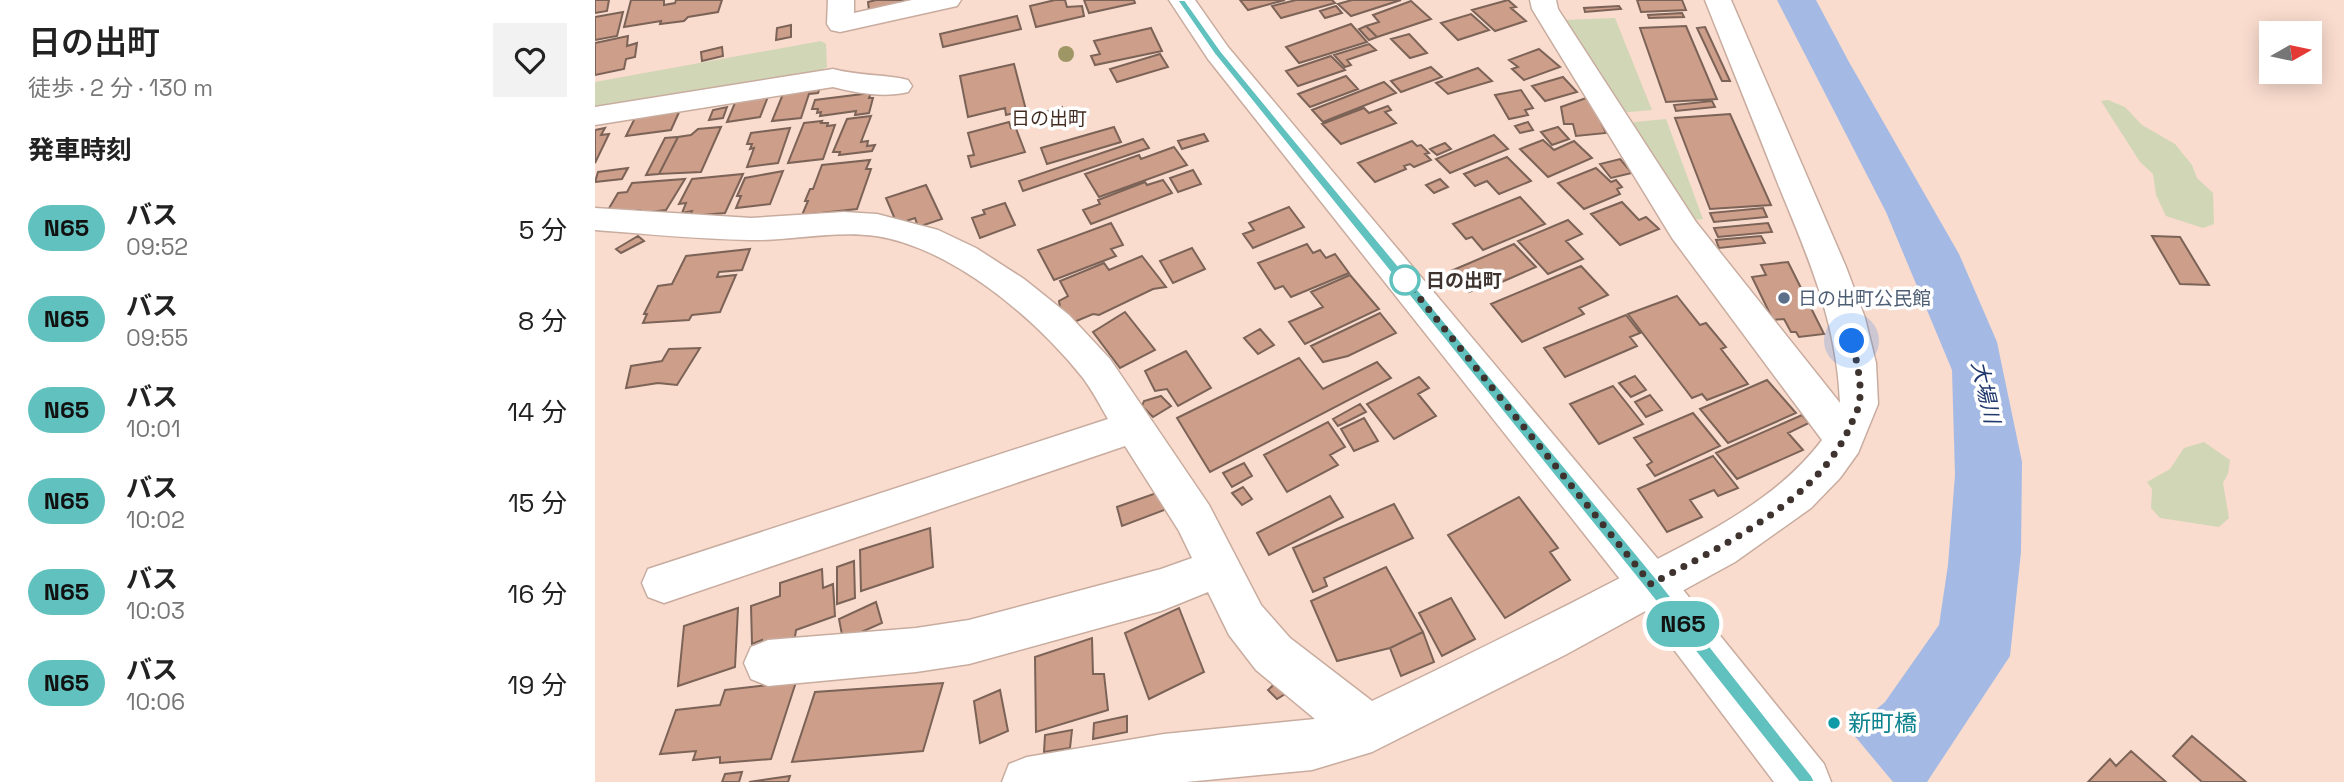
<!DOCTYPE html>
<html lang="ja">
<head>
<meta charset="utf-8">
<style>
	:root { --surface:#fff; --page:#f2f2f2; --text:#222; --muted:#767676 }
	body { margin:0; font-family:"Space Grotesk","Noto Sans JP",sans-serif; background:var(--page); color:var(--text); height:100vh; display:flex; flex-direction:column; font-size:26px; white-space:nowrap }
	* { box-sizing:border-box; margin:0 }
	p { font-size:23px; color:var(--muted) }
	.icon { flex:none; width:38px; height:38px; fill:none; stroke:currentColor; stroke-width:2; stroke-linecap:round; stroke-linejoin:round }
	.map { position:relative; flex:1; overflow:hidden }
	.sheet { display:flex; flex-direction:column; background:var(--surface); width:595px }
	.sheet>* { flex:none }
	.badge { padding:0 14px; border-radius:23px; font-size:24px; line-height:46px }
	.needle { width:46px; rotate:81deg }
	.tools { position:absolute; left:1664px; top:21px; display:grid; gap:14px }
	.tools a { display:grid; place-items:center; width:63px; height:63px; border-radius:0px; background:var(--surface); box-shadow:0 4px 18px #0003; font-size:35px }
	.you { position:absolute; width:35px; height:35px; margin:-18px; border:5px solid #fff; border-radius:50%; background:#1a73e8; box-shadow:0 0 0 10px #1a73e833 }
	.map>.badge { position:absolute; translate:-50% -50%; box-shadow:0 0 0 4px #fff }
	h2 { padding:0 28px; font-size:26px; line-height:63px }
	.round { display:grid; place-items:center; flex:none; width:74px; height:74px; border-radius:0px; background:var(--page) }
	.headline { display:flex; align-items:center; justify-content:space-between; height:119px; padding:0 28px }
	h1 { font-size:33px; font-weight:600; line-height:52px }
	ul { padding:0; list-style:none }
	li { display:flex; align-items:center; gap:21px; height:91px; padding:0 28px }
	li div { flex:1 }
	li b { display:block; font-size:26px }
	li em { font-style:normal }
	li .badge { min-width:77px; font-weight:700; text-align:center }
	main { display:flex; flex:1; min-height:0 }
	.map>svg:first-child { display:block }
</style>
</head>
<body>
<main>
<section class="sheet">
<div class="headline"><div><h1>日の出町</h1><p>徒歩 · 2 分 · 130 m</p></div><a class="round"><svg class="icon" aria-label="heart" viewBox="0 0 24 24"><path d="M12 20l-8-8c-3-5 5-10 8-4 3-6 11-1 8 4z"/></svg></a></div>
<h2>発車時刻</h2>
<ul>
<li><span class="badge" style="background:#61c1be;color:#111">N65</span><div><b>バス</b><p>09:52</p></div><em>5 分</em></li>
<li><span class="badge" style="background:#61c1be;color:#111">N65</span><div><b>バス</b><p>09:55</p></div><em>8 分</em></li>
<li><span class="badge" style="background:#61c1be;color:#111">N65</span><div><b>バス</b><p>10:01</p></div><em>14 分</em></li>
<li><span class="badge" style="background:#61c1be;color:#111">N65</span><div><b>バス</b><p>10:02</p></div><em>15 分</em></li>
<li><span class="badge" style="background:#61c1be;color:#111">N65</span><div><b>バス</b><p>10:03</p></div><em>16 分</em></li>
<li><span class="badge" style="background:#61c1be;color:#111">N65</span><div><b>バス</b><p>10:06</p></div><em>19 分</em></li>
</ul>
</section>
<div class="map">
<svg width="1749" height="782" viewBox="0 0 1749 782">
	<rect width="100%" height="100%" fill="#f9dcce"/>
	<path fill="#d1d6b6" d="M1020 18 1057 110 1024 113 968 20Z
		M226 41 231 44 232 67 225 71 0 106V82Z
		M1513 100 1530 107 1547 125 1580 144 1597 165 1602 178 1618 193 1619 224 1608 228 1571 216 1561 195 1558 174 1545 162 1506 101Z
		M1071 119 1108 219 1088 221 1033 127 1040 122Z
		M1609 442 1635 460 1633 474 1628 483 1634 518 1624 527 1565 518 1556 508 1557 489 1552 482 1575 469 1589 448Z"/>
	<path fill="#a4bae4" d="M1182 0H1221L1254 62 1364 254 1402 342 1427 462 1426 552 1415 656 1332 782H1195L1290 702 1344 625 1353 565 1360 475 1357 370 1291 212Z"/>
	<path fill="#f9dcce" d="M1253 728 1298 782H1192L1193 779Z"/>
	<path fill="#cd9e89" stroke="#7c6357" stroke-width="2" d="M0 0H14L12 11 0 13Z
		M36 0H69V5L80 3 81 0H127L123 12 93 17 89 21 65 24 66 21 29 27Z
		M319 0 274 10 273 2 281 0Z
		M460 0H470L472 7 487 6 489 16 441 27 435 6Z
		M489 0H539L540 3 494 13Z
		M645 0H690L653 10Z
		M701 0H737L740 3 686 18 677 6Z
		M757 0H806L756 16 743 4Z
		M913 0 921 7 916 8 931 21 900 31 877 10Z
		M1042 0H1087L1091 10 1046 12Z
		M816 1 836 19 782 37 771 26 784 22 778 15Z
		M741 6 747 13 730 18 725 11Z
		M1024 6 1026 9 990 12 989 8Z
		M28 12 22 36 0 40V17Z
		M1087 13 1089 17 1054 18 1053 15Z
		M876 14 894 30 863 40 846 23Z
		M422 16 426 29 348 47 345 34Z
		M756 24 772 42 704 63 691 47Z
		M196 25V37L181 40 182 28Z
		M771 26 782 37 774 40 764 29Z
		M1091 26 1122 99 1071 102 1045 28Z
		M1110 27 1135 81H1127L1102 28Z
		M556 28 567 51 500 65 496 56 505 54 499 41Z
		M814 34 832 53 815 58 796 39Z
		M33 36 32 46 42 43 40 57 31 59 29 69 0 75V43Z
		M774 44 781 50 752 60 756 65 750 67 739 55Z
		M127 47 128 56 107 61 106 52Z
		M944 49 965 67 929 80 917 69 923 67 914 60Z
		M565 54 573 67 522 82 515 69Z
		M736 56 750 70 703 86 691 71Z
		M419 64 431 110 411 115 410 108 373 117 365 76Z
		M836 67 847 77 806 92 796 81Z
		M883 68 897 81 853 94 841 83Z
		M751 76 763 89 715 107 703 94Z
		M968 77 982 92 950 101 937 86Z
		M789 82 801 93 728 122 717 110Z
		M226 85 223 93 214 94 206 118 177 121 190 89Z
		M926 90 938 108 930 110 933 115 914 119 900 95Z
		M276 93 274 98H278L274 113 260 115 261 111 225 116 226 112 222 113 223 109H217L220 100Z
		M174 94 165 117 132 122 142 98Z
		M994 97 1011 133 981 136 978 124H969L966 107Z
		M1117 101 1120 107 1081 111 1079 105Z
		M793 106 796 110 790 112 801 123 746 144 727 124 769 108 774 113Z
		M132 107 128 118 114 120 118 110Z
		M467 107 469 112 445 119 443 114Z
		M85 110 76 130 31 136 41 116Z
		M1135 114 1176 205 1115 209 1080 118Z
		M276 116 266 142 273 141 272 146 280 145 277 151 244 155 245 152H238L252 119Z
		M227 121 226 123H233L232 126 240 125 228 159 193 163 209 123Z
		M414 122 416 128 420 126 430 152 376 167 373 156 379 155 373 133Z
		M933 122 938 130 925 133 920 126Z
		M126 127 106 172 64 174 83 137 96 135 103 129Z
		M519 127 526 142 452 164 446 148Z
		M963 127 974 139 957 145 946 132Z
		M10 128 6 135 14 134 0 163V130Z
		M195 128 183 163 152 167 159 148 155 149 157 144H152L156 133Z
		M609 134 613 141 587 149 583 141Z
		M899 135 913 149 855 173 841 159Z
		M83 137 64 174 51 175 70 138Z
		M548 139 554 148 428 191 424 181Z
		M948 140 959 150 979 141 997 158 953 177 925 149Z
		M817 141 822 146 826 145 834 153 830 154 836 160 819 167 815 164 809 166 811 169 780 182 763 163Z
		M850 143 856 149 842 155 835 149Z
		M579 147 592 165 504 197 490 174 544 155 546 159Z
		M912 157 936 181 904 194 892 181 880 186 869 174Z
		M1025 159 1037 173 1016 178 1005 164Z
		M275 160 271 169H276L262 209 207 215 213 201H210L215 189H218L227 165Z
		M33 168 27 179 0 182 3 172Z
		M1001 168 1016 182 1021 180 1027 187 1022 189 1025 194 989 209 963 183Z
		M598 170 606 184 583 192 575 178Z
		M188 171 175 204 141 208 146 196H142L150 178Z
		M148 174 130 213 95 216 97 211 87 213 91 203 84 204 97 179Z
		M90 179 71 210 45 213V210H13L23 193 32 192 37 183Z
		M845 179 853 187 839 193 831 185Z
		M568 180 577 193 496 224 488 210 505 204 503 200 550 182 552 185Z
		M331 185 347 219 323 227 320 218 302 224 291 198Z
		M925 197 950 224 888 250 877 237 871 239 858 224Z
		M1027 202 1044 220 1051 217 1064 229 1025 245 996 214Z
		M410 203 420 225 385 238 377 218 390 214 388 210Z
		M694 207 709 227 658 248 648 234 659 230 654 223Z
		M1168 208 1172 217 1119 222 1115 213Z
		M973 220 987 234 971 241 988 259 953 274 923 241Z
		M516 223 528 245 516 249 521 256 459 280 443 250Z
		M1173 223 1177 232 1123 237 1119 228Z
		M43 236 49 241 26 253 21 249Z
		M1166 236 1170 243 1124 248 1121 240Z
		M1557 236 1585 237 1614 285 1585 284Z
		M712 244 718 253 725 250 731 258 740 254 754 273 696 297 688 286 680 289 663 263Z
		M919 244 941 267 893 288 890 285 874 292 856 271Z
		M597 248 610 269 578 283 565 261Z
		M155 249 147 270 124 272 122 277 141 275 125 312 97 315 94 320 48 323 52 314H49L63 286 77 284 91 256Z
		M547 256 571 287 558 289 504 315 498 314 479 322 465 307 464 301 473 296 465 281 509 263 514 270Z
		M1193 262 1229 334 1204 337 1201 332H1196L1189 319 1178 320 1157 277 1171 275 1166 265Z
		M986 266 1013 295 984 308 989 314 927 342 896 304Z
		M755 275 784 309 710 344 694 322 728 307 716 292Z
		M1082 296 1105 325 1111 323 1131 347 1126 349 1153 384 1112 400 1107 394 1097 398 1033 314Z
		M530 312 560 350 525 368 498 332Z
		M785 313 801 333 753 356 728 362 716 346Z
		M1031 315 1045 333 1035 337 1042 346 970 377 949 348Z
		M665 329 679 345 663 354 649 338Z
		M105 348 82 385 63 383 31 388 36 366 67 361 74 349Z
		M591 351 616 388 583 406 572 389 560 391 550 371Z
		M704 358 728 389 782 362 796 378 615 472 582 418Z
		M1040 376 1051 390 1036 397 1024 383Z
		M824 377 834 388 823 394 841 416 799 439 772 404Z
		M1172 380 1201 413 1133 443 1105 409Z
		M1018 386 1048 424 1004 444 975 404Z
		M1055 395 1067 410 1051 417 1040 402Z
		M566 396 576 406 558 417 547 406 549 401Z
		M765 404 771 412 743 426 738 419Z
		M1098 413 1125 446 1060 476 1052 465 1057 462 1039 438Z
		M1207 415 1214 423 1193 433 1208 450 1142 479 1121 453Z
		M769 418 783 441 759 451 746 429Z
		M733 422 750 447 735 455 743 465 692 492 669 455Z
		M1118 456 1143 488 1123 496 1119 490 1095 500 1107 517 1072 532 1043 489Z
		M649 463 657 476 637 487 628 473Z
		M648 487 657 499 647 505 637 493Z
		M567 491 572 509 527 526 522 507Z
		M735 496 748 517 674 555 662 533Z
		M924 497 963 548 955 552 975 580 910 618 853 535Z
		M799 504 818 538 729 578 732 586 718 592 698 548Z
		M335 528 338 567 266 591 265 550Z
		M259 561 260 598 242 604V567Z
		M791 567 828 632 795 648 742 661 716 601Z
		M227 569 228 588 238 584 240 616 201 630 200 637 167 649V640L157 644 156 606 185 596V583Z
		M856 598 880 639 847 656 824 613Z
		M281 602 287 623 248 640 244 619Z
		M143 608 140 667 83 686 89 626Z
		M584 608 609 672 554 699 530 633Z
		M828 632 839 662 806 676 795 648Z
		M497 638 498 674H509L513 710 441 732 440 657Z
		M687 677 695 691 682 699 673 690Z
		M201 682 176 759 125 763V757L98 760 101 751 65 754 81 710 125 705 130 690Z
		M348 683 328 751 197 762 220 692Z
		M405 690 413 731 385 743 379 701Z
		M532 716V732L498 739 499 723Z
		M477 730 475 748 449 752 450 735Z
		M1597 736 1651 782H1607L1578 756Z
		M1536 751 1571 782H1493L1515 759 1521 766Z
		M147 772 144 782H127L130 774Z
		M195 776 193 782H154Z"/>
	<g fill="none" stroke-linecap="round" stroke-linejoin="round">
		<g stroke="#c8ac9f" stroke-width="3">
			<path id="minor" d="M233 0H259V13L317 0H366L362 6 245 32 236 30 232 24Z
				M935 0H961L963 9 1101 222 1245 403C1242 322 1213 257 1183 184 1159 122 1134 61 1110 0H1136L1251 267 1270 318 1281 363 1283 404 1263 453 1245 478 1216 508 1140 562 970 655 777 752 717 770 591 782H407L414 764 432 757 569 734 720 719 661 670 634 635 613 592 566 611 374 664 321 672 173 686 156 679 149 663 156 647 173 640 321 628 374 620 566 569 597 558 584 531 530 446 69 603 53 597 47 583 53 569 513 419C505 405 497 390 488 378 441 319 358 248 281 236 239 230 196 241 154 240 103 239 51 234 0 230V208L156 218 249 212 282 214 343 230 381 248 429 279 474 315 515 359 614 505 666 605 695 638 777 701C859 662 940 622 1021 580 1091 544 1179 505 1227 440L1077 238 937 9Z
				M238 69C263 76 289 74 313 80L317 86 313 92C289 98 262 93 238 87L0 125V107Z"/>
		</g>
		<g stroke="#c8ac9f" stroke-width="3">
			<path id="major" d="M574 0H600L633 47 1072 570 1229 764 1236 782H1179L1040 598 613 59Z"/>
		</g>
		<use href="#minor" fill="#fff" fill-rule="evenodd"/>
		<use href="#major" fill="#fff" fill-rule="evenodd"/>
	</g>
	<circle fill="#9f9666" cx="471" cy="54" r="8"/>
	<path fill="#61c1be" stroke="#fff" stroke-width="2" d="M582 0H590L626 51 1062 579 1217 776 1220 782H1204L1051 589 620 55Z"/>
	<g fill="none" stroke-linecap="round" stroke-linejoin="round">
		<path stroke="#3e332e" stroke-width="7" stroke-dasharray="0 12.6" d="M810 280 1056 584C1125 547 1225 500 1256 424 1259 418 1263 410 1264 404 1268 385 1261 359 1257 341"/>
	</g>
	<circle fill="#fff" stroke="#61c1be" stroke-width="3.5" cx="810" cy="280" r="14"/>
	<circle fill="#5c6f8a" stroke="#fff" stroke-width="2.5" cx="1189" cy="298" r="7"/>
	<circle fill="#0f9aa8" stroke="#fff" stroke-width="2.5" cx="1239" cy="723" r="7"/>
	<g text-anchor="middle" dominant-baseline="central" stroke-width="7" stroke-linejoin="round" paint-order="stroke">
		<g font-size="19" fill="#422c21" stroke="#fff">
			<text x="454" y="118">日の出町</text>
		</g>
		<g font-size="19" font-weight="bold" fill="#3e332e" stroke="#fff" text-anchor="start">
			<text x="831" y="280">日の出町</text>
		</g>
		<g font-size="19" fill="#4e5e75" stroke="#fff" text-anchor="start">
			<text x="1203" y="298">日の出町公民館</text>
		</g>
		<g font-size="21" font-style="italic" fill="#21396d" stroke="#fff">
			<text transform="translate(1391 392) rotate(77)">大場川</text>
		</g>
		<g font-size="23" fill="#0d838f" stroke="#fff" text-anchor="start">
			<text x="1253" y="723">新町橋</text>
		</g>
	</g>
</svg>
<div class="tools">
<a><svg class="needle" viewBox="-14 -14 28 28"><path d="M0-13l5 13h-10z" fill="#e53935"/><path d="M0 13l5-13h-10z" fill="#767676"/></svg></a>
</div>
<div class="you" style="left:1257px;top:341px"></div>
<b class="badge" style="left:1088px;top:624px;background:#61c1be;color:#111">N65</b>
</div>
</main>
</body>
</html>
